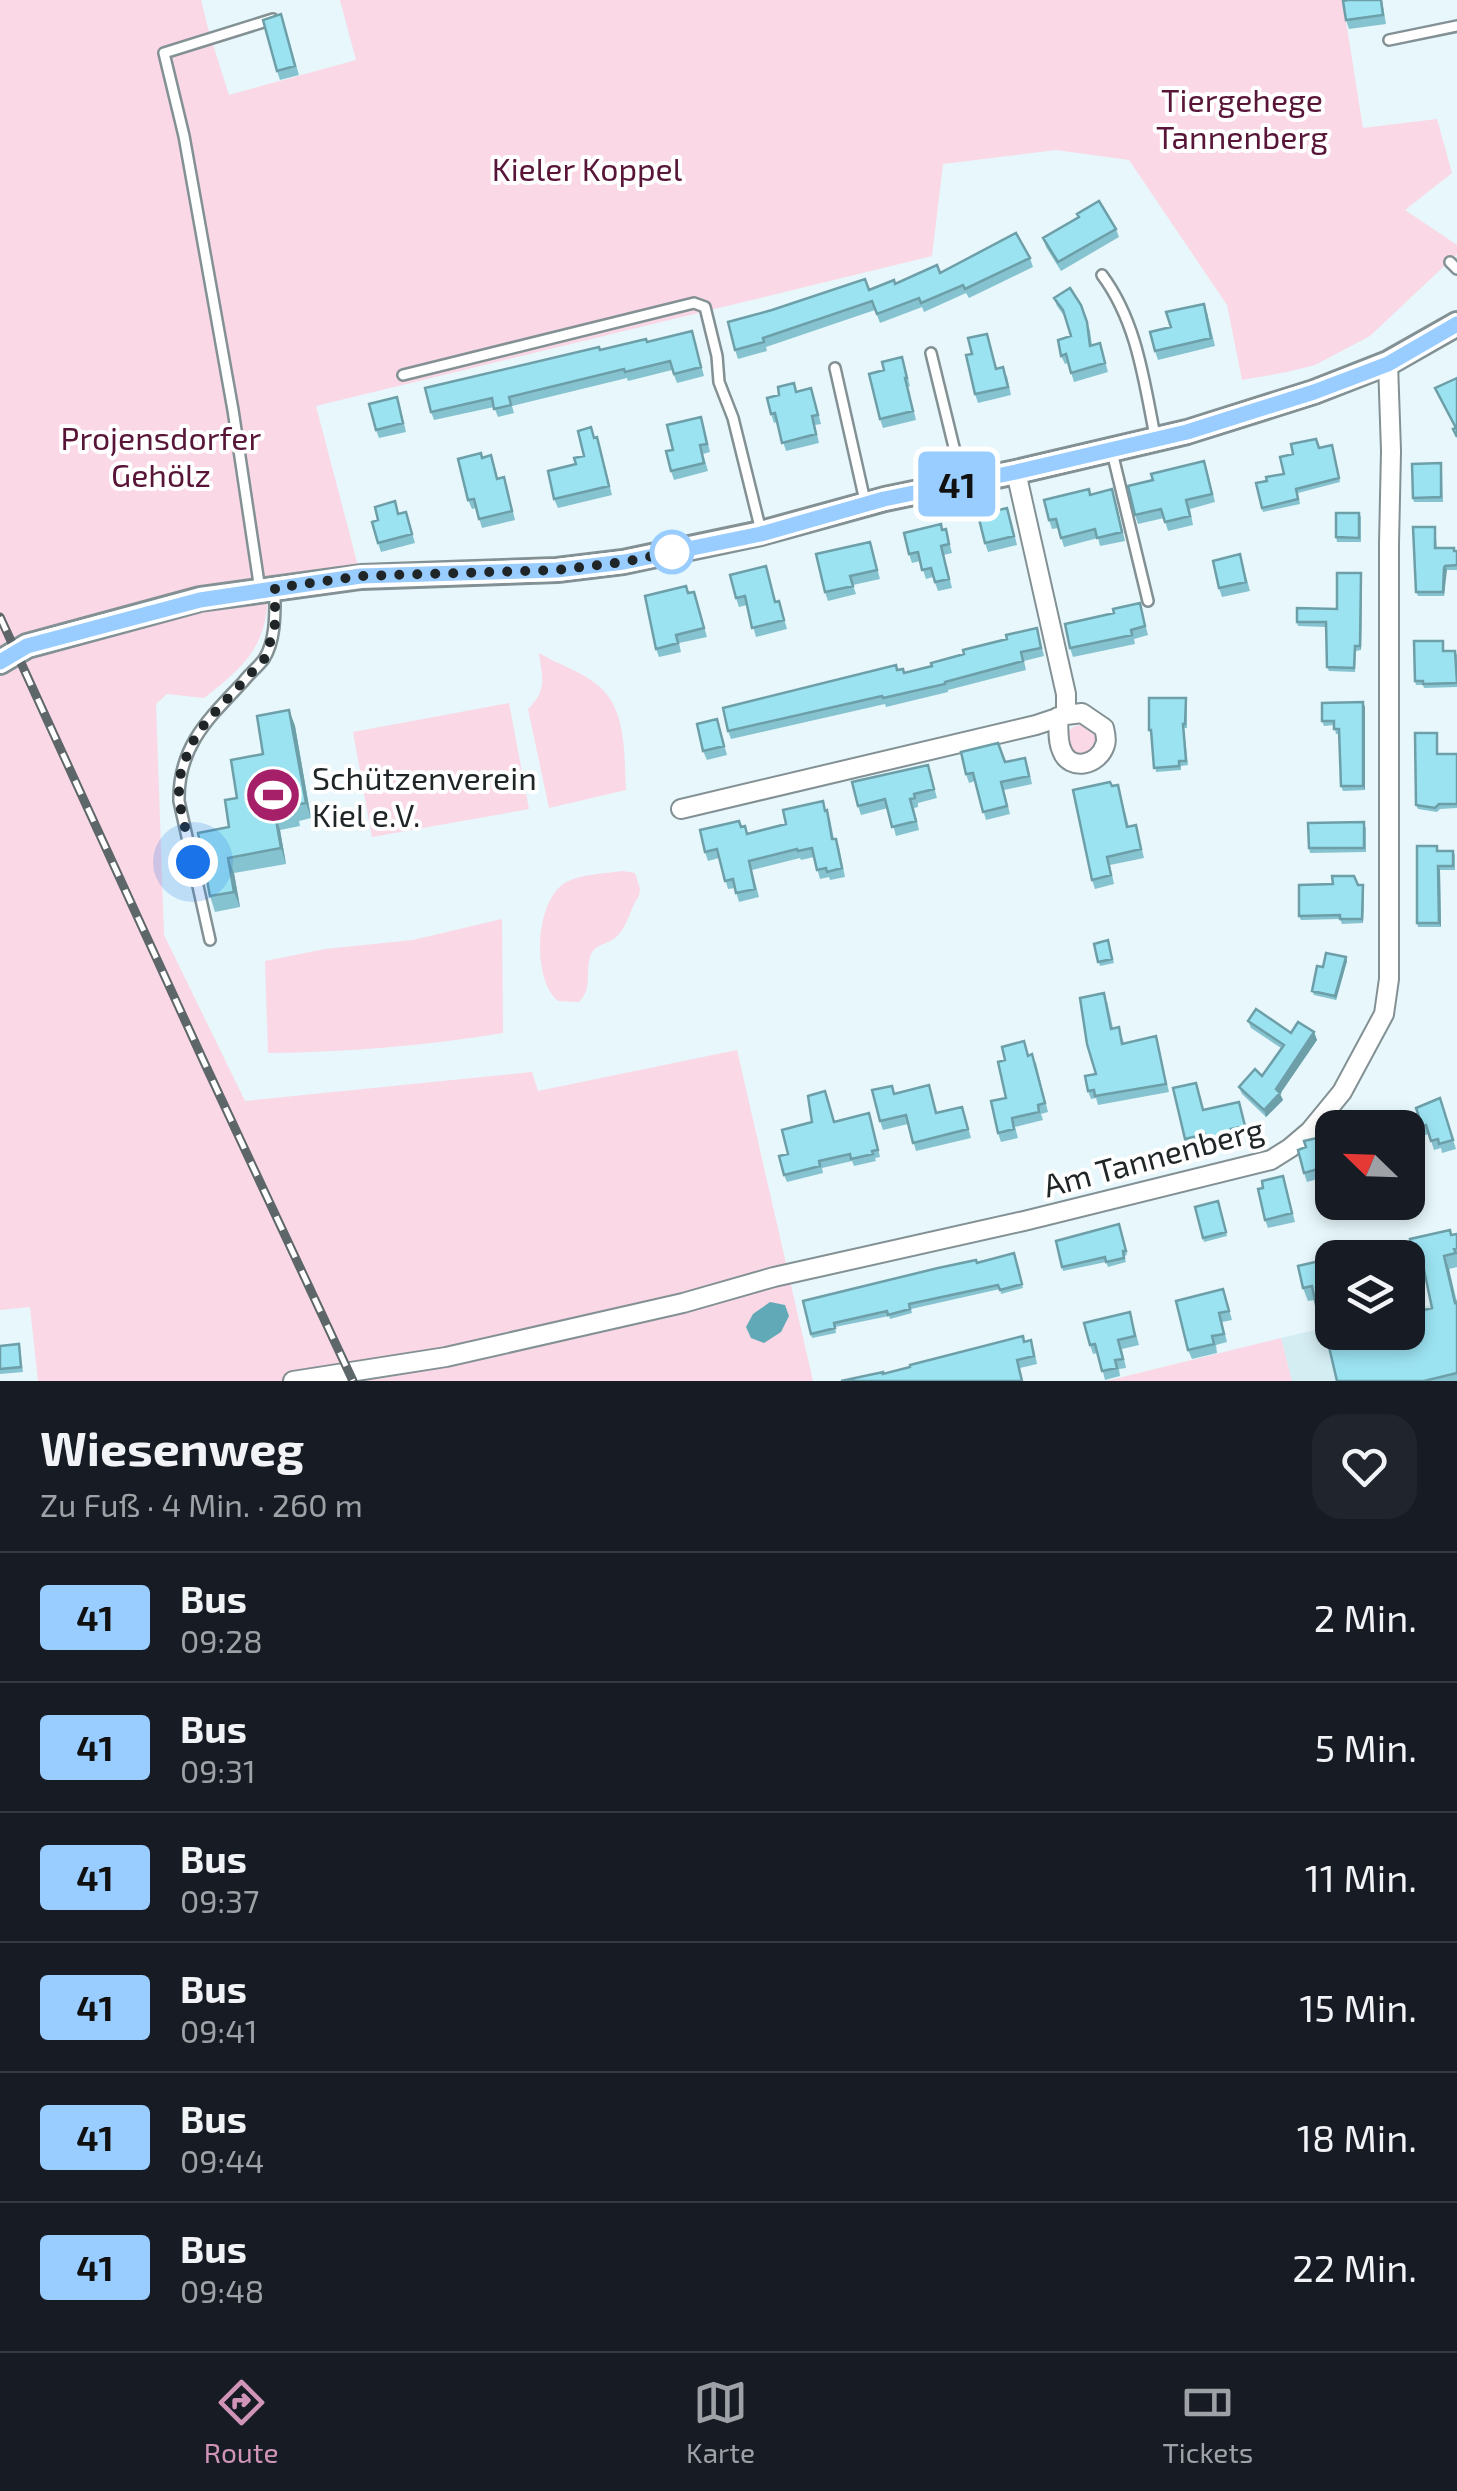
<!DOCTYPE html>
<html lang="de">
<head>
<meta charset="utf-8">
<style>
	:root { --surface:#171b24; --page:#20242c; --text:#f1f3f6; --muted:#9ea1a6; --line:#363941; --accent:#cf94b7 }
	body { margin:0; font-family:"Exo 2",sans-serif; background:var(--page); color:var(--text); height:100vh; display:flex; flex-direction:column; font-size:38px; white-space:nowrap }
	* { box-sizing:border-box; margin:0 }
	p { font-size:32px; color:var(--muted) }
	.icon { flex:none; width:55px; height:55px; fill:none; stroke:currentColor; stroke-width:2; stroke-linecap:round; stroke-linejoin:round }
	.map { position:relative; height:1381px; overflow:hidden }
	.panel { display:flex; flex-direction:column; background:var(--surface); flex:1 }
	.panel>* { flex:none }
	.badge { padding:0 20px; border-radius:8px; font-size:35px; line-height:65px }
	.needle { width:65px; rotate:293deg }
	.fabs { position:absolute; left:1315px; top:1110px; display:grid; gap:20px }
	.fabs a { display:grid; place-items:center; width:110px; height:110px; border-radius:20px; background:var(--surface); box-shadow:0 5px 15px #0003; font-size:50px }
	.you { position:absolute; width:50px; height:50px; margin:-25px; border:8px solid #fff; border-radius:50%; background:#1a73e8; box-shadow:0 0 0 15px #1a73e833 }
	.map>.badge { position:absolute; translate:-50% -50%; box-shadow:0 0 0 5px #fff }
	.round { display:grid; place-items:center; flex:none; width:105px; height:105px; border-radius:30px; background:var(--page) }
	.summary { display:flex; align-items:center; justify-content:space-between; height:170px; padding:0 40px }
	h1 { font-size:48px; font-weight:700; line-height:75px }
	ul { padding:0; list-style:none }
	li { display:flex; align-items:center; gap:30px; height:130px; padding:0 40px; border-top:2px solid var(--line) }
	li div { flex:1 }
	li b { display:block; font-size:38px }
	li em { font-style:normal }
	li .badge { min-width:110px; font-weight:700; text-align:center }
	.menu { display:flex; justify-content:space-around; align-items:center; height:140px; border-top:2px solid var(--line); background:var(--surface); font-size:28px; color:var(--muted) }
	.menu a { display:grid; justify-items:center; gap:5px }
	.menu .current { color:var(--accent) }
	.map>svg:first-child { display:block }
</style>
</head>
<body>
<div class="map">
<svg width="1457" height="1381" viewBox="0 0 1457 1381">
	<rect width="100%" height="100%" fill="#e7f7fb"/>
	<path fill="#d4edf3" d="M1457 1299V1381H1292L1281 1338 1332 1326V1332H1408V1310Z"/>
	<path fill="#fad8e5" d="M0 0H201L209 32 229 95 356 60 340 0H1346L1344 9 1363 128 1437 119 1452 173 1405 210 1457 245V254L1370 336 1315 365 1287 372 1242 380 1227 305 1129 160 1056 150 943 164 932 256 316 406 358 566 268 578C270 640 252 661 204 698L167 694 156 704 164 935 245 1101 532 1072 538 1091 737 1050 813 1381H38L30 1307 0 1310Z
		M539 653C559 665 586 673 602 689 627 714 624 757 626 790L549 808 528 709C548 690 542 677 539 653Z
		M509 703 529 809 372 837 353 732Z
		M1066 740a15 15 0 1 1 30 0a15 15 0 1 1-30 0Z
		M622 871 635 873 640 889 639 896C630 908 627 929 615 938 606 945 594 944 590 957 585 973 593 988 579 1002L558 1001C532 979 535 906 562 885 576 874 604 874 622 871Z
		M502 919 503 1033C425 1046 346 1052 268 1053L265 961 325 949 413 940Z
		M1281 1338 1292 1381H1106Z"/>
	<path fill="#62a9b7" d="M770 1302 785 1305 789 1316 781 1332 764 1343 751 1338 746 1327 753 1314Z"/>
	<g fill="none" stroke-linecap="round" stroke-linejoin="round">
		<g stroke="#839194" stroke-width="14">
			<path id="service" d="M1389 40 1457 26
				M1450 262 1457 269
				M1102 275C1137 322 1144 381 1155 436
				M931 353 962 480
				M835 368 865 501
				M403 375 694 303 705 307 717 356 719 382 733 418 761 531
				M1112 452 1148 601
				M260 590 233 410 184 136 164 53 273 19
				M210 940 179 801C178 747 208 719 243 682 249 674 258 667 264 659 276 640 275 613 275 591"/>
		</g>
		<g stroke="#839194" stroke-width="22">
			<path id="minor" d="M1058 717C1059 728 1057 741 1062 751 1070 772 1099 765 1105 745 1107 741 1105 732 1104 728L1082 713 1066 715
				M681 809 1036 725 1066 715V694L1016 472
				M293 1381 446 1357 683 1303 774 1277 1024 1221 1271 1160 1290 1148 1310 1131 1342 1092 1384 1014 1389 979V544L1391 451 1388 363"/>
		</g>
		<g stroke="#839194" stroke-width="28">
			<path id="tertiary" d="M0 662 27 646 200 599 361 577 557 570 623 562 761 533 885 499 1016 472 1187 432 1314 392 1388 363 1457 324"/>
		</g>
		<use href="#service" stroke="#fff" stroke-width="9"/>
		<use href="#minor" stroke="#fff" stroke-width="18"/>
		<use href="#tertiary" stroke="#fff" stroke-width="22"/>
		<g stroke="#5d6668" stroke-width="9">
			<path id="rail" d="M0 617 204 1062 353 1381"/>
		</g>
		<use href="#rail" stroke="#fff" stroke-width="5" stroke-dasharray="15" stroke-linecap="butt"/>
	</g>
	<path fill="#86c3d0" d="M1348 0H1382L1386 24 1349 29 1346 20Z
		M284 23 299 75 280 80 277 71Z
		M1078 217 1116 229 1119 237 1061 271 1046 247 1043 238Z
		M1030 258 1033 267 969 298 966 293 924 312 922 307 880 323 875 310 766 347 767 351 738 359 735 350 869 290 940 273Z
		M1054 298 1081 305 1090 331 1092 345 1100 343 1108 372 1074 382 1068 363 1065 364 1061 356 1071 336 1065 317 1057 306Z
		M1207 312 1215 346 1158 360 1155 351 1171 327Z
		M692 331 704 376 677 383 672 370 628 381 627 378 512 406 514 413 498 417 494 407 434 420 431 412 600 350 647 342Z
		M987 334 997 369 1007 376 1011 395 978 403 975 394 972 354Z
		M902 357 910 386 908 387 916 420 883 428 880 419Z
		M797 392 814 397 821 424 815 425 819 443 786 451 777 422 774 423 771 414Z
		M400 406 406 432 379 438 376 430Z
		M704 426 710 452 703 454 708 471 674 480 671 471 673 450Z
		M595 438 600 446 612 495 558 508 554 499 576 464 584 456Z
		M1332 445 1340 482 1298 493 1300 504 1263 512 1256 483 1284 474 1293 454Z
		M482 458 494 464 498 479 507 486 515 520 482 528 476 508 472 509 468 500Z
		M1441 463 1442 468 1443 502H1414L1413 498Z
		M1207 470 1215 502 1190 509 1193 525 1168 531 1164 518 1138 524 1135 515Z
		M1091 494 1115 498 1125 541 1100 546 1098 538 1064 547 1058 528 1052 529 1049 520Z
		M406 512 415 543 381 552 378 543 399 514Z
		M1359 513 1361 517V542H1337L1336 537Z
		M1010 517 1017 545 988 552 985 543Z
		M1435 527 1437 548 1457 551V570H1447L1445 572 1444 596H1418L1416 592Z
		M946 529 952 553 944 555 952 588 938 591 933 577 926 579 920 561 912 563 909 554Z
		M870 542 880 579 853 585 856 594 828 601 825 592Z
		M1240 554 1250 591 1222 597 1219 588Z
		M766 566 776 602 779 601 787 629 756 637 747 605 739 607 736 598Z
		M1361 573 1362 578 1361 650 1356 651 1355 672 1329 671 1327 667 1326 627 1298 626 1297 622 1337 609Z
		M694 592 707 637 679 643 681 652 659 657 656 649 688 593Z
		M1140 603 1148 635 1134 639 1135 644 1073 657 1070 648 1114 613Z
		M1037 628 1044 656 1024 661 1026 670 948 690V692L886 707 885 704 731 739 728 731 897 670 904 673 932 666Z
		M1443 641 1444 651H1455L1457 655V687L1424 688 1423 685H1416L1415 681Z
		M1187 703V728H1184L1188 765 1181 766V770L1156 772 1151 735 1149 730Z
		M1365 707V790L1343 791 1341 786 1339 734H1336L1334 725 1324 726 1322 721Z
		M289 710 295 726 311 818 299 821 300 826 280 830 286 864 234 873 240 907 215 912 210 896 237 798Z
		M717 719 727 755 707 760 703 751Z
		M1438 737V754H1457V808L1440 809 1437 812 1418 809 1416 805Z
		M1005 762 1028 766 1032 784 1004 790 1010 814 986 820 975 781 969 783 966 774Z
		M928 765 937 798 918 803V807L914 808 919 830 896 836 888 808 861 815 858 806Z
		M1118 785 1129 827 1136 825 1144 858 1110 865 1114 884 1095 889 1092 880 1112 786Z
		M826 810 830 819 834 839 839 847 845 877 830 880 829 877 820 879 814 857 801 860 800 858 752 870 759 897 739 902 735 888 728 889 719 858 708 861 705 852 741 827 745 826 748 834 786 824Z
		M1366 827V852L1310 853 1309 848Z
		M1438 851H1453L1455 855V870H1440L1441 927H1418L1417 923Z
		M1358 885 1364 889 1363 923 1342 924 1340 919 1301 920 1299 916Z
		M1108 940 1114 963 1100 966 1094 944Z
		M1347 961 1336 1000 1314 995 1312 991 1323 967Z
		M1107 1001 1113 1028 1119 1027 1124 1043 1156 1036 1169 1092 1098 1105 1096 1098 1091 1099 1088 1091 1096 1074Z
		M1248 1021 1291 1033 1314 1032 1317 1040 1280 1094 1283 1100 1266 1117 1242 1094 1239 1087 1262 1076 1281 1048 1251 1028Z
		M1029 1055 1036 1063 1048 1112 1041 1114 1043 1120 1015 1127 1018 1138 1001 1142 998 1133 1006 1098Z
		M1196 1083 1203 1110 1239 1102 1247 1132 1233 1135 1234 1138 1231 1139 1232 1144 1209 1150 1206 1141 1187 1145 1185 1139Z
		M929 1085 937 1113 965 1116 971 1138 916 1151 908 1124 883 1130 880 1121 894 1094Z
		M1440 1098 1456 1149 1442 1153 1441 1148 1434 1150 1429 1134 1425 1135 1416 1108Z
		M871 1120 880 1157 875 1158 876 1161 854 1166 852 1161 822 1168 823 1173 787 1182 784 1175 788 1154 835 1122Z
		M1330 1135 1332 1143V1175L1307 1182 1304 1173Z
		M1283 1176 1295 1222 1268 1228 1265 1220 1263 1188Z
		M1218 1201 1227 1236 1204 1242 1195 1207Z
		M1119 1224 1127 1255 1124 1256 1126 1262 1108 1267 1106 1262 1063 1271 1062 1267Z
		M1457 1234V1267L1449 1269 1457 1302V1381H1337L1327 1317 1321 1318 1315 1300 1308 1301 1303 1288 1332 1258V1332L1432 1308 1425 1274 1420 1275 1415 1262 1451 1235Z
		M1014 1253 1023 1288 1001 1294 1000 1289 911 1309 912 1313 890 1319 889 1316 835 1327 836 1333 812 1338 803 1301Z
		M1226 1298 1232 1320 1222 1322 1227 1342 1216 1345 1217 1353 1192 1359 1188 1350Z
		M1130 1312 1139 1345 1122 1349 1126 1368 1119 1369 1120 1376 1105 1380 1098 1353 1093 1354 1090 1345Z
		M1025 1341 1034 1349 1037 1364 1020 1368 1023 1381H841L883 1374Z
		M0 1346 20 1349 23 1372 0 1374Z"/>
	<path fill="#6d9fa9" d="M1445 566 1447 570 1444 596 1443 592Z
		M1361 573 1362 578 1361 650 1360 646Z
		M1363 702 1365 707V790L1363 786Z
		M289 710 295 726 311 818 306 803Z
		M275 814 280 830 286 864 281 848Z
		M228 858 234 873 240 907 234 892Z
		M1438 866 1440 870 1441 927 1439 923Z
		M1363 885 1364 889 1363 923 1362 919Z
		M1346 957 1347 961 1336 1000 1335 996Z
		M1314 1032 1317 1040 1280 1094 1283 1100 1266 1117 1264 1110 1276 1089Z
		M1444 1256 1449 1269 1457 1307Z"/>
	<path fill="#9ce3f2" stroke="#6d9fa9" stroke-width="2.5" d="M1348 0H1381L1383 15 1346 20 1343 1Z
		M281 14 295 66 277 71 263 20Z
		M1099 201 1116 229 1058 262 1043 238 1079 217 1077 214Z
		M1016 233 1030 258 965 289 963 285 921 303 919 298 877 314 872 301 763 338 764 342 735 350 728 322 772 310 865 279 869 290 894 280 895 284 937 265 940 273Z
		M1070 288 1081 305 1087 322 1090 346 1100 343 1105 363 1071 373 1066 354 1061 356 1058 340 1071 336 1063 310 1054 298Z
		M1204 304 1211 338 1155 351 1150 332 1171 327 1166 312Z
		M692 331 701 367 674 374 670 361 625 372 624 369 509 397 511 405 494 409 492 398 431 412 425 388 599 347 600 350 646 339 647 342Z
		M987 334 996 369 1003 367 1008 387 975 394 966 355 972 354 968 338Z
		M902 357 907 378H905L913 411 880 419 869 374 884 370 882 362Z
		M1457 378V437L1453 429 1456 428 1435 388Z
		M794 383 796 392 811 388 818 415 812 416 816 434 782 443 775 413 771 414 767 398 779 395 778 387Z
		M397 397 403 423 376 430 369 404Z
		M701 417 707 444 700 445 704 463 671 471 666 451 673 450 667 425Z
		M591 427 594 438 597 437 609 486 554 499 548 471 576 464 574 458 584 456 578 431Z
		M1316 439 1319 448 1332 445 1339 478 1296 489 1298 499 1262 508 1256 483 1267 481 1266 477 1284 474 1280 457 1293 454 1291 444Z
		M481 453 482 458 491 455 497 479 504 477 512 511 479 519 474 499 468 500 458 459Z
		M1204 461 1212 494 1186 500 1190 516 1165 522 1161 509 1135 515 1128 486 1153 480 1151 474Z
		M1441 463V497L1413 498 1412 464Z
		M1089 489 1090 495 1112 489 1122 532 1097 538 1095 529 1061 538 1056 519 1049 520 1044 500Z
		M395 501 398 514 406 512 412 534 378 543 372 522 378 520 375 507Z
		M1007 508 1014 536 985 543 978 515Z
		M1336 513H1359V538L1336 537Z
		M941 524 942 530 946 529 949 544 941 546 949 579 935 582 931 568 922 570 918 552 909 554 904 533Z
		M1413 527H1435V548H1454V551H1457V565L1445 566 1444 568 1443 592H1416Z
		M870 542 877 570 850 576 853 586 825 592 816 554Z
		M1240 554 1246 582 1219 588 1213 561Z
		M766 566 775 602 779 601 784 620 752 628 745 596 736 598 730 575Z
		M1337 573H1361L1360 646H1355L1354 668 1327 667 1326 622H1297V608L1337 609Z
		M686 586 688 593 694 592 704 628 676 635 678 643 656 649 645 596Z
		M1140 603 1145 626 1131 630 1132 635 1070 648 1065 624 1114 613 1113 609Z
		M1037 628 1041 648 1021 652 1023 661 945 682V684L883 698 882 696 728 731 723 708 896 665 897 670 903 669 904 673 932 666 931 663 964 654 963 650 1007 639 1006 635Z
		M1414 641H1443V651H1455L1457 683 1423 684V681H1415Z
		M1149 698H1186L1185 724H1183L1186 761H1179V766L1154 768 1151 730H1149Z
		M1363 702V786H1341L1339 729H1334V721H1322V703Z
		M289 710 306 803 293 805 294 811 275 814 281 848 228 858 234 892 210 896 198 833 229 827 225 800 237 798 231 760 263 754 257 716Z
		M717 719 724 746 703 751 697 724Z
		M1415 733H1437V754H1457V804H1439L1435 808 1416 805Z
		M998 743 1005 762 1025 758 1029 776 1001 782 1007 806 983 812 973 773 966 774 961 752Z
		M928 765 934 789 914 794 915 798 910 799 916 821 892 827 885 799 858 806 852 782Z
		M1110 782 1112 786 1118 785 1127 827 1136 825 1141 849 1107 857 1111 875 1092 880 1073 790Z
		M823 801 825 811 827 810 832 839H836L842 868 827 872 826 868 817 870 812 848 798 851 797 849 749 861 755 889 736 893 733 879 725 881 717 849 705 852 700 830 739 821 741 827 745 826 747 834 786 824 783 810Z
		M1364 822V848H1309L1308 823Z
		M1417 846H1437V851H1453V866H1438L1439 923H1417Z
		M1332 876H1354L1358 885H1363L1362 919H1340V915L1299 916V885L1333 884Z
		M1108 940 1112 959 1098 962 1094 944Z
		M1326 953 1346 957 1335 996 1312 991 1317 966 1323 967Z
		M1104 993 1111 1029 1119 1027 1122 1044 1156 1036 1166 1084 1095 1096 1094 1090 1088 1091 1085 1076 1096 1074 1087 1044 1080 998Z
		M1256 1009 1291 1033 1298 1022 1314 1032 1276 1089 1280 1093 1264 1110 1239 1087 1255 1069 1262 1076 1284 1045 1248 1021Z
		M1024 1041 1028 1056 1032 1054 1045 1103 1038 1105 1039 1112 1012 1118 1014 1129 998 1133 991 1101 1006 1098 998 1062 1005 1060 1002 1047Z
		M1196 1083 1203 1110 1239 1102 1245 1126 1231 1129 1232 1133 1229 1134 1230 1138 1207 1144 1205 1134 1185 1139 1173 1088Z
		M929 1085 936 1113 962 1107 968 1129 913 1143 906 1115 880 1121 872 1090 892 1086 894 1094Z
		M825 1091 834 1122 869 1113 878 1150 872 1151 873 1154 851 1159 850 1154 819 1161 820 1166 784 1175 779 1156 788 1154 782 1130 812 1122 808 1096Z
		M1440 1098 1453 1140 1439 1144 1438 1139 1431 1141 1426 1125 1422 1126 1416 1108Z
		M1330 1135 1332 1149V1165L1304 1173 1298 1150 1306 1147 1304 1141Z
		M1283 1176 1292 1213 1265 1220 1258 1189 1263 1188 1262 1181Z
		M1218 1201 1226 1232 1203 1238 1195 1207Z
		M1119 1224 1126 1251H1123L1124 1258 1106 1262 1105 1257 1062 1267 1056 1241Z
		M1450 1230 1451 1235 1457 1234V1248L1454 1249 1456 1253 1444 1256 1455 1303 1457 1302V1373L1424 1381H1337L1326 1334 1331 1333 1324 1303 1316 1305 1312 1286 1303 1288 1298 1266 1332 1258V1332H1408V1314L1432 1308 1422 1260 1415 1262 1410 1239Z
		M1014 1253 1022 1284 1000 1290 998 1285 909 1304 910 1309 888 1315 887 1311 834 1323 835 1328 811 1334 803 1301 938 1268 976 1260 977 1263Z
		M1223 1289 1229 1311 1219 1313 1224 1334 1212 1336 1214 1344 1188 1350 1176 1301Z
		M1130 1312 1135 1336 1118 1340 1123 1359 1115 1360 1117 1368 1102 1371 1095 1344 1090 1345 1084 1323Z
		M1023 1336 1024 1342 1031 1340 1034 1356 1017 1360 1022 1381H841L883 1372V1374L910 1367V1365Z
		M19 1344 21 1367 0 1369V1346Z"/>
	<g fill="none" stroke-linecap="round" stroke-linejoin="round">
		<g stroke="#fff" stroke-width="22">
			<path id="line" d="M0 662 27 646 200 600 361 576 557 570 624 562 761 534 884 499 1016 472 1187 432 1314 392 1388 364 1457 324"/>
		</g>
		<use href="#line" stroke="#9cf" stroke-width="15"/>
		<path stroke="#202627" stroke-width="10" stroke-dasharray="0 18" d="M193 862 179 801V779L190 746 206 722 266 657 275 624V588L361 576 557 570 624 562 672 552"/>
	</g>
	<defs>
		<g id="stadium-disc" transform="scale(2.875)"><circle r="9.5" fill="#a62069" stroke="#fff"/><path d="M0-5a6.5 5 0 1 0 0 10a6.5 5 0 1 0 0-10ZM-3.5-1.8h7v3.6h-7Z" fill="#fff"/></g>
	</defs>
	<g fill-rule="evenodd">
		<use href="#stadium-disc" x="273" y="795"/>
	</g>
	<circle fill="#fff" stroke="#9cf" stroke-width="5" cx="672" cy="552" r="20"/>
	<g text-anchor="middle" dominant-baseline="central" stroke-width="8" stroke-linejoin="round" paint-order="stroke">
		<g font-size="32" fill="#581537" stroke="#fff">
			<text x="1242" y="99">Tiergehege<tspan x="1242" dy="37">Tannenberg</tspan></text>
			<text x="587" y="168">Kieler Koppel</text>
			<text x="161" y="437">Projensdorfer<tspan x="161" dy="37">Gehölz</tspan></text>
		</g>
		<g font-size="32" fill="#202627" stroke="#fff" text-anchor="start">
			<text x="312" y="777">Schützenverein<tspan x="312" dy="37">Kiel e.V.</tspan></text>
		</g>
		<g font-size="32" fill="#202627" stroke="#fff">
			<text transform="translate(1153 1156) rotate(-15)">Am Tannenberg</text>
		</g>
	</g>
</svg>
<div class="fabs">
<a><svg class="needle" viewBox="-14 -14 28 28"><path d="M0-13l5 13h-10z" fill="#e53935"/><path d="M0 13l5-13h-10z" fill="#9ea1a6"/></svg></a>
<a><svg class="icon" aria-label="layers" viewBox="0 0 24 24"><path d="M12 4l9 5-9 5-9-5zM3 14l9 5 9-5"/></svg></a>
</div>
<div class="you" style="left:193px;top:862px"></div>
<b class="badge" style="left:957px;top:484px;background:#9cf;color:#111">41</b>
</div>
<section class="panel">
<div class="summary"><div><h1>Wiesenweg</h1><p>Zu Fuß · 4 Min. · 260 m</p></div><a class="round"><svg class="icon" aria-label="heart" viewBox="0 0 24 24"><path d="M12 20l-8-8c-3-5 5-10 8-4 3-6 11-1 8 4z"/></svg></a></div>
<ul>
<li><span class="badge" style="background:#9cf;color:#111">41</span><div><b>Bus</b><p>09:28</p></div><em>2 Min.</em></li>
<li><span class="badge" style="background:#9cf;color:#111">41</span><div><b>Bus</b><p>09:31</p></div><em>5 Min.</em></li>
<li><span class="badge" style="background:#9cf;color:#111">41</span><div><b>Bus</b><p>09:37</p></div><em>11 Min.</em></li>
<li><span class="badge" style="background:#9cf;color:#111">41</span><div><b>Bus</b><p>09:41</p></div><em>15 Min.</em></li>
<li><span class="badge" style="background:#9cf;color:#111">41</span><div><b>Bus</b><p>09:44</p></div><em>18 Min.</em></li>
<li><span class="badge" style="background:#9cf;color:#111">41</span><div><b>Bus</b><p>09:48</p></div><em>22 Min.</em></li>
</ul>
</section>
<nav class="menu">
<a class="current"><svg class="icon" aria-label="directions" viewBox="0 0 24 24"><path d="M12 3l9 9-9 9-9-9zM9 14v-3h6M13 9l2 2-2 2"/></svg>Route</a>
<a><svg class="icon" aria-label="map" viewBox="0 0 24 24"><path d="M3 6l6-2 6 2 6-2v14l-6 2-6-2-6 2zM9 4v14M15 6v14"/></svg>Karte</a>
<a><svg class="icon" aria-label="tickets" viewBox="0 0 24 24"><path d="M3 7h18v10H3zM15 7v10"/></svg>Tickets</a>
</nav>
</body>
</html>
